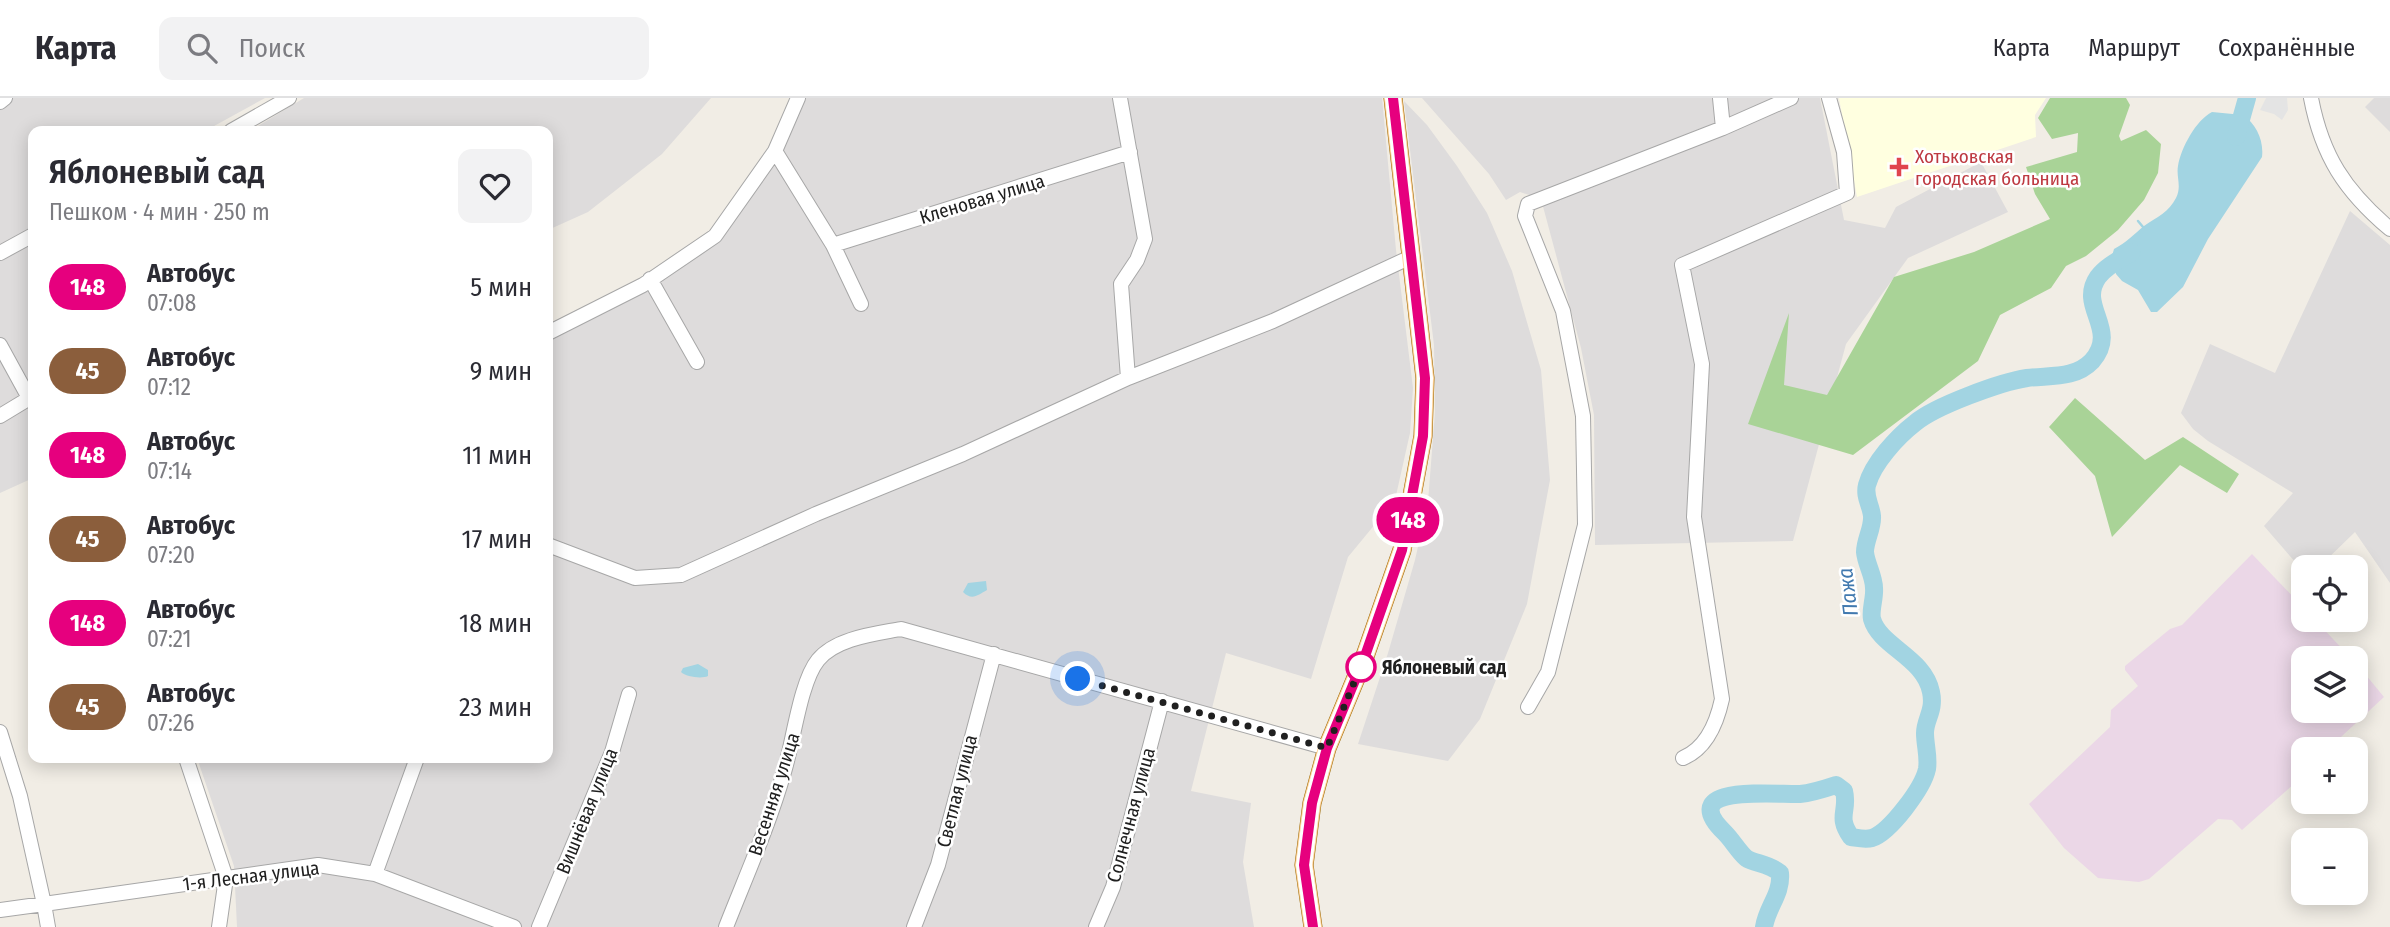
<!DOCTYPE html>
<html lang="ru">
<head>
<meta charset="utf-8">
<style>
	:root { --surface:#fff; --page:#f2f2f3; --text:#2b2b33; --muted:#7c7c81; --line:#e1e1e2 }
	body { margin:0; font-family:"Fira Sans Condensed",sans-serif; background:var(--page); color:var(--text); height:100vh; display:flex; flex-direction:column; font-size:26px; white-space:nowrap }
	* { box-sizing:border-box; margin:0 }
	p { font-size:23px; color:var(--muted) }
	.icon { flex:none; width:38px; height:38px; fill:none; stroke:currentColor; stroke-width:2; stroke-linecap:round; stroke-linejoin:round }
	.map { position:relative; flex:1; overflow:hidden }
	.side { position:absolute; left:28px; top:28px; width:525px; height:637px; display:flex; flex-direction:column; background:var(--surface); border-radius:14px; box-shadow:0 4px 18px #0003 }
	.side>* { flex:none }
	.badge { padding:0 14px; border-radius:23px; font-size:24px; line-height:46px }
	.controls { position:absolute; left:2291px; top:457px; display:grid; gap:14px }
	.controls a { display:grid; place-items:center; width:77px; height:77px; border-radius:14px; background:var(--surface); box-shadow:0 4px 18px #0003; font-size:35px }
	.you { position:absolute; width:35px; height:35px; margin:-18px; border:5px solid #fff; border-radius:50%; background:#1a73e8; box-shadow:0 0 0 10px #1a73e833 }
	.map>.badge { position:absolute; translate:-50% -50%; box-shadow:0 0 0 4px #fff }
	.round { display:grid; place-items:center; flex:none; width:74px; height:74px; border-radius:14px; background:var(--page) }
	.head { display:flex; align-items:center; justify-content:space-between; height:119px; padding:0 21px }
	h1 { font-size:33px; font-weight:600; line-height:52px }
	ul { padding:0; list-style:none }
	li { display:flex; align-items:center; gap:21px; height:84px; padding:0 21px }
	li div { flex:1 }
	li b { display:block; font-size:26px }
	li em { font-style:normal }
	li .badge { min-width:77px; font-weight:700; text-align:center }
	header { display:flex; align-items:center; gap:42px; box-sizing:border-box; height:98px; padding:0 35px; background:var(--surface); border-bottom:2px solid var(--line) }
	header strong { font-size:33px }
	nav { display:flex; gap:38px; margin-inline-start:auto; font-size:24px }
	.search { width:490px; height:63px; background:var(--page); display:flex; align-items:center; gap:18px; box-sizing:border-box; padding:0 24px; border-radius:14px; color:var(--muted); font-size:26px }
	.map>svg:first-child { display:block }
</style>
</head>
<body>
<header>
<strong>Карта</strong>
<div class="search"><svg class="icon" aria-label="search" viewBox="0 0 24 24"><circle cx="10" cy="10" r="6"/><path d="M15 15l6 6"/></svg>Поиск</div>
<nav><a>Карта</a><a>Маршрут</a><a>Сохранённые</a></nav>
</header>
<div class="map">
<svg width="2390" height="829" viewBox="0 0 2390 829">
	<rect width="100%" height="100%" fill="#f1ede5"/>
	<path fill="#dedcdc" d="M0 0H265L205 33H33V380L0 395Z
		M304 0H711L662 56 588 114 548 132V33H250Z
		M805 0H1382L1396 152 1413 290 1410 335 1395 402 1348 459 1311 581 1226 555 1191 693 1251 705 1243 764 1254 829H237L234 768 197 660H548V235L715 138Z
		M1422 0H1820L1844 122 1885 130 1896 109 1981 64 2008 114 1908 160 1846 246 1793 443 1595 447 1594 317 1581 250 1541 101 1520 94 1506 102 1489 76Z
		M2374 0H2390V34L2365 9Z
		M1404 3 1427 27 1457 68 1487 115 1512 173 1541 272 1550 382 1527 506 1480 621 1448 663 1358 646 1388 555 1415 462 1428 404 1435 314 1434 247Z
		M2350 113 2390 147V485L2355 434 2319 469H2303V473L2264 428 2293 395 2208 343 2193 331 2181 315 2210 246 2275 275Z"/>
	<path fill="#ebd7e7" d="M2252 456 2303 509V522H2315L2351 560H2303V612H2356V565L2384 599 2328 651H2303V678L2242 732 2232 722 2218 721 2149 781 2139 784 2098 780 2064 750 2029 706 2110 629 2111 612 2138 588 2125 572V568L2170 531 2182 527Z"/>
	<path fill="#ffffe0" d="M1839 0H2046L2035 17 2036 39 1857 99Z"/>
	<path fill="#a9d397" d="M2050 0H2126L2130 7 2119 38 2121 43 2146 32 2161 46 2158 75 2144 102 2118 132 2086 158 2066 168 2051 190 2000 217 1978 263 1853 357 1748 326 1789 215 1784 287 1827 297 1894 179 1974 154 2050 121 2035 96 2026 69 2077 54 2078 35 2052 41 2038 20Z
		M2075 300 2145 362 2183 339 2239 376 2227 395 2180 367 2112 439 2095 378 2049 329Z"/>
	<path fill="#e4e4e4" d="M2266 0H2287L2288 12 2282 22 2274 16 2260 12Z"/>
	<path fill="#a2d4e2" d="M2212 14 2243 17C2256 26 2264 42 2262 59L2208 141 2183 189 2157 214H2151L2138 192 2122 183 2116 176 2112 158 2114 151C2126 145 2134 136 2144 128 2157 119 2169 114 2176 100 2182 88 2176 79 2178 68 2181 50 2196 22 2212 14Z
		M986 483 987 492C978 497 972 503 963 494L968 485Z
		M698 566 708 572V578C702 581 686 579 681 574L683 570Z"/>
	<g fill="none" stroke-linecap="round" stroke-linejoin="round">
		<path stroke="#a2d4e2" stroke-width="2.5" d="M2138 123 2143 129"/>
		<path stroke="#a2d4e2" stroke-width="18" d="M2236 39 2247 0
			M1764 829C1767 809 1782 796 1780 775 1768 765 1755 766 1746 760 1739 754 1732 742 1725 735 1673 685 1776 697 1800 696 1812 695 1824 691 1836 687L1844 693C1849 713 1836 718 1851 739 1858 740 1865 742 1872 740 1890 734 1923 690 1927 671 1929 659 1925 647 1925 635 1925 621 1935 613 1931 594 1924 559 1880 549 1872 521 1870 512 1875 500 1874 490 1874 478 1866 466 1865 454 1865 442 1873 430 1872 418 1871 407 1864 399 1867 387 1873 365 1897 339 1915 325 1935 308 2001 284 2027 280 2050 277 2075 281 2092 263 2120 231 2077 209 2098 179 2106 168 2121 161 2132 154"/>
		<g stroke="#a7a7a7" stroke-width="16">
			<path id="minor" d="M1120 0 1145 141 1137 162 1121 186 1128 280
				M2311 0C2322 58 2345 93 2390 131
				M0 4 5 0
				M1723 30 1791 0
				M231 33 289 0
				M775 53 833 147 861 206
				M833 147 1130 54
				M0 155 33 137
				M650 181 697 264
				M548 235 643 187 715 138 775 53 798 0
				M0 247 29 300
				M0 318 33 298
				M548 447 635 480 681 477 816 416 963 356 1128 280 1273 223 1411 159
				M1528 609 1548 574 1585 427 1583 318 1563 213 1525 118 1528 106 1723 30 1720 0
				M0 634 20 698 44 806 0 812
				M186 660 226 780 219 829
				M1683 660C1707 650 1717 624 1722 601L1694 419 1702 266 1682 167 1847 95 1844 54 1829 0
				M375 776 417 660
				M48 829 44 806 318 767 375 776 514 829
				M539 829 612 654 629 596
				M726 829C746 778 769 727 784 674 793 646 800 584 818 562 836 540 875 536 901 531L1327 650
				M914 829 938 767 994 556
				M1096 829 1113 789 1162 603"/>
		</g>
		<g stroke="#9b6700" stroke-width="19">
			<path id="major" d="M1313 829 1304 767 1312 705 1327 650 1365 558 1402 452 1423 338 1425 280 1393 0"/>
		</g>
		<use href="#minor" stroke="#fff" stroke-width="14"/>
		<use href="#major" stroke="#ffd49c" stroke-width="18"/>
	</g>
	<g fill="none" stroke-linecap="round" stroke-linejoin="round">
		<g stroke="#fff" stroke-width="16">
			<path id="line" d="M1313 829 1304 767 1312 705 1327 650 1365 558 1402 452 1423 338 1425 280 1393 0"/>
		</g>
		<use href="#line" stroke="#e6007e" stroke-width="10"/>
		<path stroke="#202020" stroke-width="7" stroke-dasharray="0 12.6" d="M1078 581 1327 650 1365 558 1361 569"/>
	</g>
	<path fill="#e0444e" stroke="#fff" stroke-width="2.5" d="M1895.5 58.5h7v7h7v7h-7v7h-7v-7h-7v-7h7z"/>
	<circle fill="#fff" stroke="#e6007e" stroke-width="3.5" cx="1361" cy="569" r="14"/>
	<g text-anchor="middle" dominant-baseline="central" stroke-width="5" stroke-linejoin="round" paint-order="stroke">
		<g font-size="19" fill="#be3a42" stroke="#fff" text-anchor="start">
			<text x="1915" y="58">Хотьковская<tspan x="1915" dy="22">городская больница</tspan></text>
		</g>
		<g font-size="19" fill="#202020" stroke="#fff">
			<text transform="translate(982 101) rotate(-17)">Кленовая улица</text>
			<text transform="translate(957 693) rotate(-76)">Светлая улица</text>
			<text transform="translate(774 696) rotate(-72)">Весенняя улица</text>
			<text transform="translate(587 713) rotate(-68)">Вишнёвая улица</text>
			<text transform="translate(1131 717) rotate(-75)">Солнечная улица</text>
			<text transform="translate(251 778) rotate(-7)">1-я Лесная улица</text>
		</g>
		<g font-size="19" font-weight="bold" fill="#202020" stroke="#fff" text-anchor="start">
			<text x="1382" y="569">Яблоневый сад</text>
		</g>
		<g font-size="21" font-style="italic" fill="#4179af" stroke="#fff">
			<text transform="translate(1848 494) rotate(-97)">Пажа</text>
		</g>
	</g>
</svg>
<div class="controls">
<a><svg class="icon" aria-label="locate" viewBox="0 0 24 24"><circle cx="12" cy="12" r="6"/><path d="M12 2v4M12 18v4M2 12h4M18 12h4"/></svg></a>
<a><svg class="icon" aria-label="layers" viewBox="0 0 24 24"><path d="M12 4l9 5-9 5-9-5zM3 14l9 5 9-5"/></svg></a>
<a>+</a>
<a>−</a>
</div>
<div class="you" style="left:1078px;top:581px"></div>
<b class="badge" style="left:1408px;top:422px;background:#e6007e;color:#fff">148</b>
<section class="side">
<div class="head"><div><h1>Яблоневый сад</h1><p>Пешком · 4 мин · 250 m</p></div><a class="round"><svg class="icon" aria-label="heart" viewBox="0 0 24 24"><path d="M12 20l-8-8c-3-5 5-10 8-4 3-6 11-1 8 4z"/></svg></a></div>
<ul>
<li><span class="badge" style="background:#e6007e;color:#fff">148</span><div><b>Автобус</b><p>07:08</p></div><em>5 мин</em></li>
<li><span class="badge" style="background:#8b5e3c;color:#fff">45</span><div><b>Автобус</b><p>07:12</p></div><em>9 мин</em></li>
<li><span class="badge" style="background:#e6007e;color:#fff">148</span><div><b>Автобус</b><p>07:14</p></div><em>11 мин</em></li>
<li><span class="badge" style="background:#8b5e3c;color:#fff">45</span><div><b>Автобус</b><p>07:20</p></div><em>17 мин</em></li>
<li><span class="badge" style="background:#e6007e;color:#fff">148</span><div><b>Автобус</b><p>07:21</p></div><em>18 мин</em></li>
<li><span class="badge" style="background:#8b5e3c;color:#fff">45</span><div><b>Автобус</b><p>07:26</p></div><em>23 мин</em></li>
</ul>
</section>
</div>
</body>
</html>
